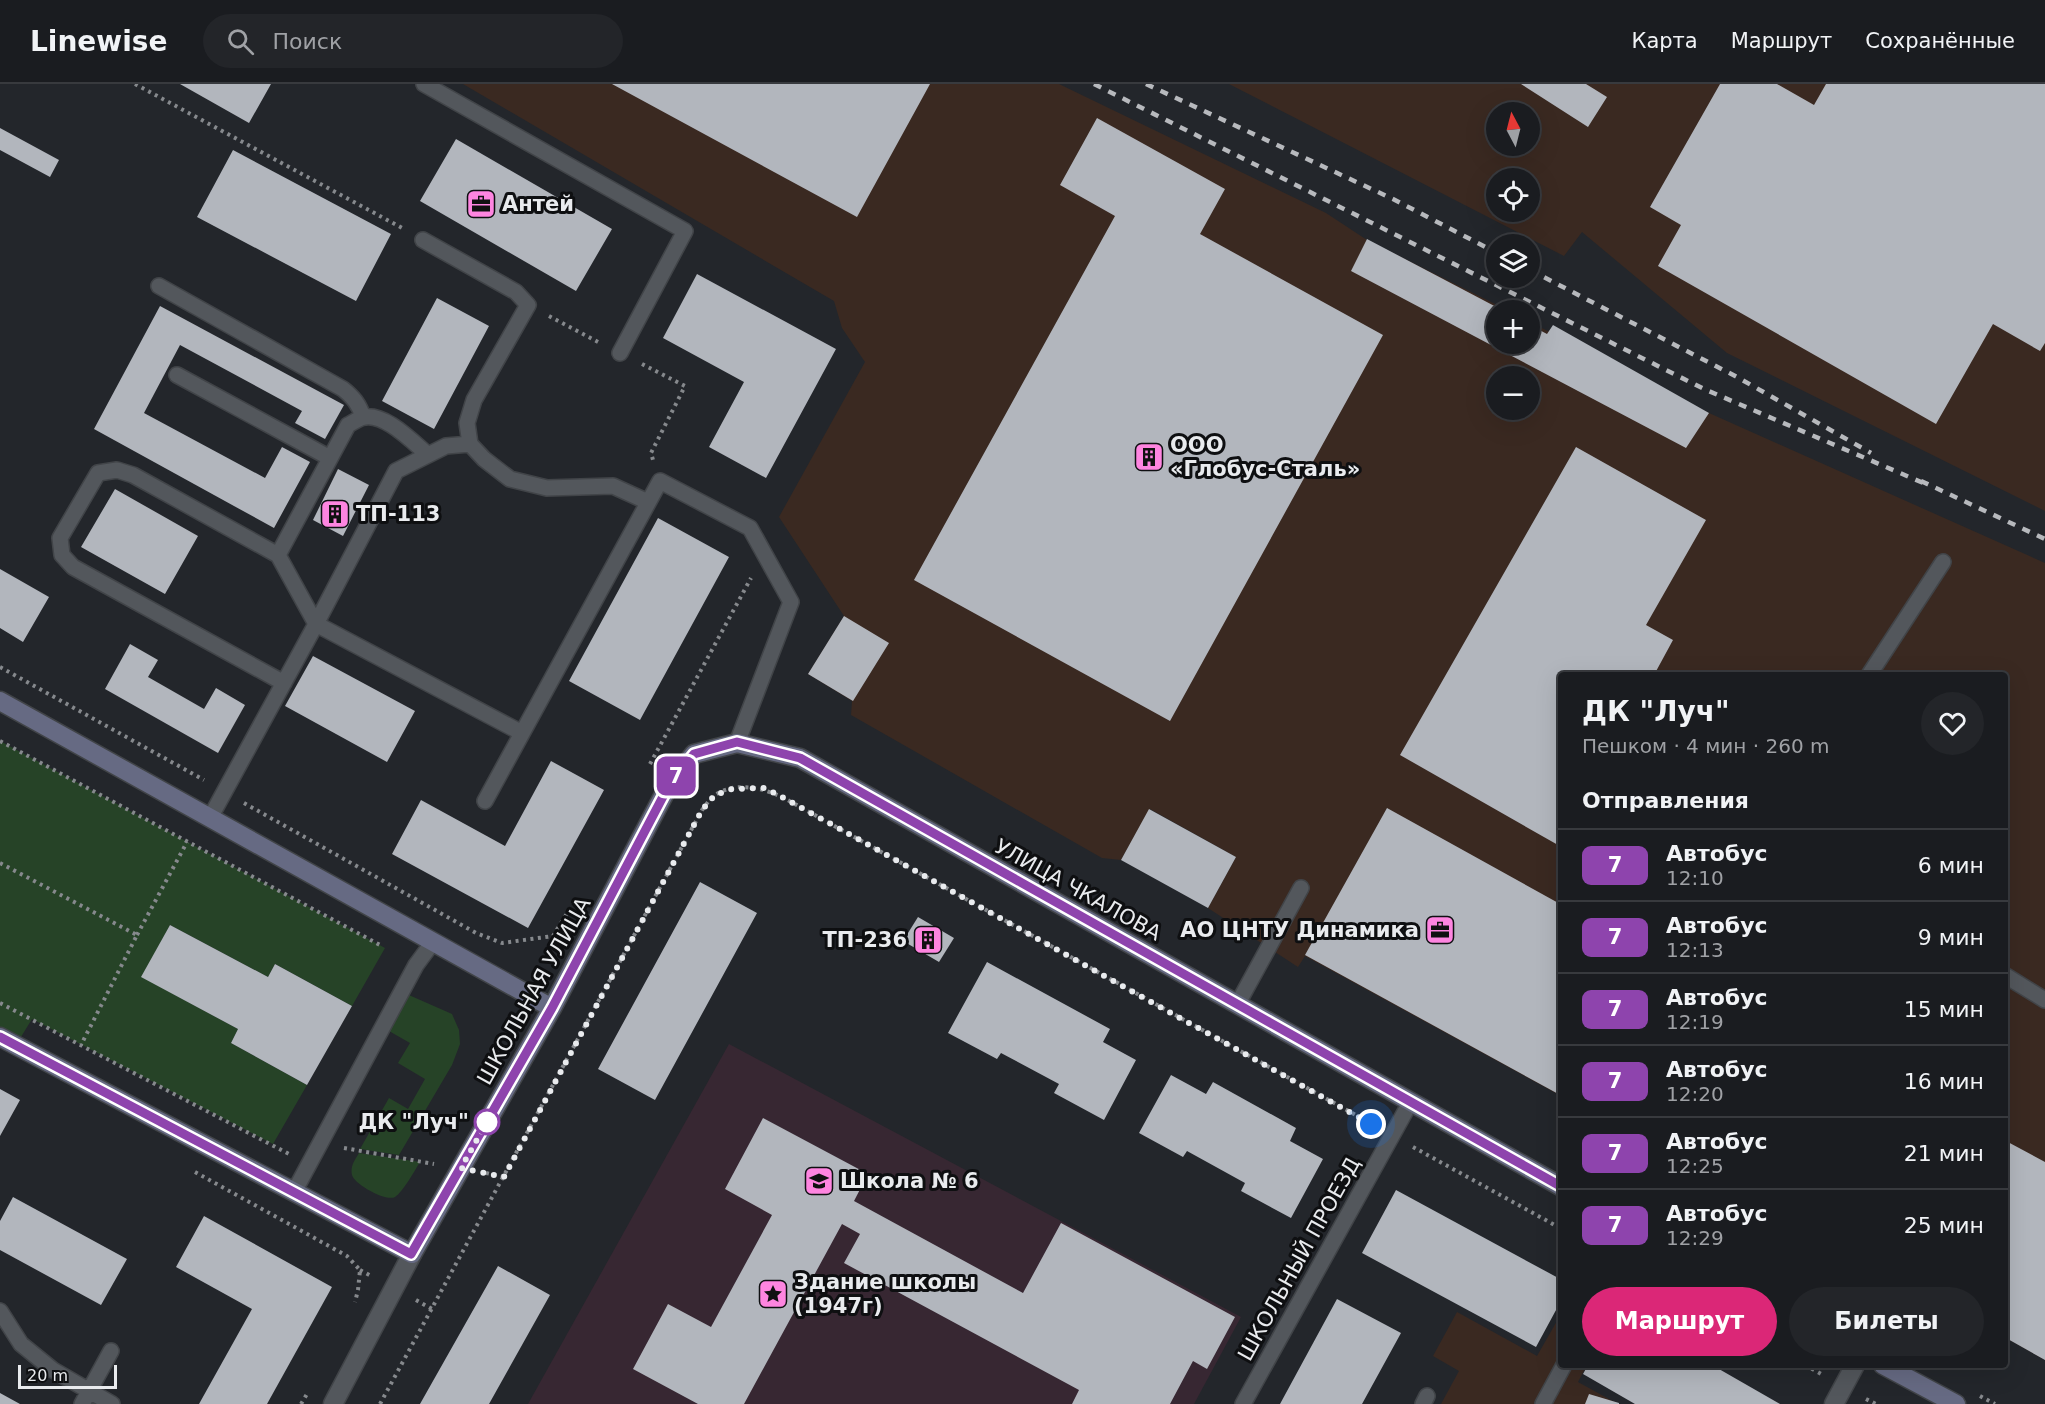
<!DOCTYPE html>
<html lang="ru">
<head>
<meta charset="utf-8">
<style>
	:root { --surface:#1a1c20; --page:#232529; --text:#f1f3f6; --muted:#9fa1a5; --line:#383a3e; --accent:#db2777 }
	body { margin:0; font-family:"DejaVu Sans",sans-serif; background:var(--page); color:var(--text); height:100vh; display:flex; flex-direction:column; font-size:22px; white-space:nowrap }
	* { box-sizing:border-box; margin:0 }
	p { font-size:20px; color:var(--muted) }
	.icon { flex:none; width:33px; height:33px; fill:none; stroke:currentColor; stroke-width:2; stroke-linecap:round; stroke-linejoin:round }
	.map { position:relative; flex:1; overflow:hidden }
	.sheet { position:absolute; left:1558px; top:588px; width:450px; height:696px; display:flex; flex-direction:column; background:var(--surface); border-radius:6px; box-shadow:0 6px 24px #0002,0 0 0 2px var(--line) }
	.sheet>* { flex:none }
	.badge { padding:0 12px; border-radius:9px; font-size:21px; line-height:39px }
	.needle { width:39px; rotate:353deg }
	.buttons { position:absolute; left:1486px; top:18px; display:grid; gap:12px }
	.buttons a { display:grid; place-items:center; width:54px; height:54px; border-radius:50%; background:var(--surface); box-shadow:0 6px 24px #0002,0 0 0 2px var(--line); font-size:30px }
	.scale { position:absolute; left:18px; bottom:15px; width:99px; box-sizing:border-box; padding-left:6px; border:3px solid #e9ebee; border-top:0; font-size:16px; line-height:21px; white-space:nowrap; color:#e9ebee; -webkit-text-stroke:4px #0e0f11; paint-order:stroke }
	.you { position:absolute; width:30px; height:30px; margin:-15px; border:4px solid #fff; border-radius:50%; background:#1a73e8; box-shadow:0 0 0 9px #1a73e833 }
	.map>.badge { position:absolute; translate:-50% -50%; box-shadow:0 0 0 3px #fff }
	h2 { padding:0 24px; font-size:22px; line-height:54px }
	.round { display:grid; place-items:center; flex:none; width:63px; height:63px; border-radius:32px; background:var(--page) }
	.head { display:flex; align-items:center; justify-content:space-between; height:102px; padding:0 24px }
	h1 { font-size:28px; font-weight:700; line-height:45px }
	.cta { display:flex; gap:12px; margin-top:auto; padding:12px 24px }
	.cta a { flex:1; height:69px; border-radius:36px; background:var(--accent); color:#fff; font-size:24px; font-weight:700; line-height:69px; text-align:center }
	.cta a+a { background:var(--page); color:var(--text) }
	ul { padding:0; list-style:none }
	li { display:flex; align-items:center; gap:18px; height:72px; padding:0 24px; border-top:2px solid var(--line) }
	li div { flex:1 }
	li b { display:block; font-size:22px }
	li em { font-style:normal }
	li .badge { min-width:66px; font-weight:700; text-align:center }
	header { display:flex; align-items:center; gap:36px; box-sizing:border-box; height:84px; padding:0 30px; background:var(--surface); border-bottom:2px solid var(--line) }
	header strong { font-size:28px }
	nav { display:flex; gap:33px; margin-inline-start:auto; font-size:21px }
	.search { width:420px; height:54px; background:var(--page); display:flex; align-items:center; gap:15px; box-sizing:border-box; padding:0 21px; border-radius:33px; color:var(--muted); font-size:22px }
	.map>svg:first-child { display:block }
</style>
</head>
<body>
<header>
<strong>Linewise</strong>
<div class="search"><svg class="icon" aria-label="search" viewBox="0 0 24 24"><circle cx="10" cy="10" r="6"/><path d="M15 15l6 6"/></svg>Поиск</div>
<nav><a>Карта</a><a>Маршрут</a><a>Сохранённые</a></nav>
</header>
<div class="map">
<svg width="2045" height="1320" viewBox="0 0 2045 1320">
	<rect width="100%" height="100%" fill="#23262b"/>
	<path fill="#3a2921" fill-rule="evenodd" d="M463 0H1059L1326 129 1367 156 1507 226H1497V260H1530V238L1709 329 2045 479V1276L2006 1254V591H1562L1561 1012 1305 872 1298 883 1208 824 1236 773 1150 725 1121 776 1102 774 851 631 852 617 808 590 844 532 779 433 865 278 842 244 834 217ZM1497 292H1530V326H1497Z
		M1229 0H2045V427L1727 269 1582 148 1564 172ZM1497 28H1530V62H1497ZM1497 94H1530V128H1497Z
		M1457 1228 1537 1272 1557 1237 1561 1239 1562 1281H1587L1578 1298 1618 1320H1441L1459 1287 1433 1272Z"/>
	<path fill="#372732" d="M729 960 1241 1233 1194 1320H528Z"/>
	<path fill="#264327" d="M0 657 385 864 352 922 275 880 268 893 170 841 142 893 238 945 231 959 307 1001 273 1060 32 935 16 961 0 953Z
		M402 908 452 930 459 946 460 960 452 981 399 1071 360 1065 389 1014 408 1025 425 995 398 979 410 959 382 943Z
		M359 1069 420 1078C415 1086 403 1108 395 1113 386 1118 354 1100 352 1091 350 1082 355 1076 359 1069Z"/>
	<path fill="#b2b6bd" d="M180 0H271L249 39Z
		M612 0H930L857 133Z
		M1521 0H1586L1607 13 1588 43Z
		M1720 0H1777L1814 21 1826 0H2045V259L2040 267 1993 240 1936 340 1658 182 1681 141 1650 123Z
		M1097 34 1225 105 1200 150 1383 251 1170 637 914 496 1115 132 1060 101Z
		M0 44 59 76 50 93 0 66Z
		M456 55 612 145 576 207 420 117Z
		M233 66 391 150 356 217 197 133Z
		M1367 155 1502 226H1497V260H1530V241L1547 250 1553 241 1709 329 1686 364 1351 187Z
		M697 190 836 265 766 394 709 363 744 298 663 254Z
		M437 214 489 242 434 345 382 317Z
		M160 222 344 321 325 355 295 339 302 327 180 261 144 329 265 394 282 363 310 378 274 444 94 345Z
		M1576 363 1706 436 1646 541 1673 556 1654 591H1562V754L1558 761 1400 671Z
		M338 385 369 401 343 452 313 436Z
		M115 405 198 452 165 510 81 463Z
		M658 434 729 473 640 636 569 597Z
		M0 485 49 513 23 558 0 544Z
		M844 532 889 559 853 617 808 590Z
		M130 560 158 576 148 593 204 625 216 604 245 621 218 669 105 605Z
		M313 572 415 627 387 678 285 622Z
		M551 677 604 706 528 844 392 770 421 716 505 762Z
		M1387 724 1562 821V1012L1305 871Z
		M1149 725 1236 773 1208 824 1121 776Z
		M700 798 757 829 655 1016 598 985Z
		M918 833 954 854 939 878 903 857Z
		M170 841 268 893 275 880 352 922 307 1001 231 959 238 945 141 893Z
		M987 878 1110 945 1103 958 1136 976 1104 1036 1054 1009 1059 1000 1001 969 997 975 948 949Z
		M1171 991 1206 1010 1213 998 1296 1044 1290 1057 1323 1075 1291 1134 1241 1107 1245 1099 1187 1067 1183 1073 1139 1049Z
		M0 1005 20 1016 0 1052Z
		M763 1034 868 1090 854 1117 1023 1209 1061 1139 1235 1233 1207 1285 1193 1277 1170 1320H1072L1079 1306 844 1179 860 1150 842 1140 744 1320H698L633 1285 668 1220 711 1243 772 1131 725 1105Z
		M2006 1057 2045 1078V1276L2006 1254Z
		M1396 1106 1562 1196V1215L1536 1263 1362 1169Z
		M13 1113 127 1175 101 1221 0 1166V1137Z
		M204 1132 332 1203 267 1320H199L252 1225 176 1183Z
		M498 1182 550 1211 489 1320H420Z
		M1337 1215 1401 1249 1362 1320H1280Z
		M1588 1281H1712L1780 1320H1635L1583 1290Z
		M0 1309 20 1320H0Z
		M1589 1310 1619 1319V1320H1585Z"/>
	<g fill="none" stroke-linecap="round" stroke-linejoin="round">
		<g stroke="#414448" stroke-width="18">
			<path id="lane" d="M424 0 685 147 620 269
				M423 156 516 208 528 221 474 316 467 339 470 360 484 375 510 395 547 404 613 402 648 418
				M159 202 343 305C353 313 359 320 363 333
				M177 291 330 374
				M470 360 446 362 396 387 316 540 522 649
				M1869 591 1943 478
				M284 599 73 483 62 471 60 454 98 389 117 386 133 391 278 471 348 341C352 339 356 336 361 334 382 326 412 357 427 370
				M485 717 660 397 750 444 791 518 737 659
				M210 734 316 540 278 471
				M2006 892 2045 916
				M1237 921 1301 804
				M294 1108 416 881 433 858
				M0 1227 21 1260 53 1286 112 1320
				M82 1320 111 1267
				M1243 1320 1410 1019
				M1423 1320 1427 1312
				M1543 1320 1564 1281"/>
		</g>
		<g stroke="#414448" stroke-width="21">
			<path id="street" d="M333 1320 412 1170
				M1834 1320 1855 1281"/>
		</g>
		<g stroke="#414448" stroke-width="21">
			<path id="secondary" d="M0 617 552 924
				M0 953 412 1170 552 924 668 703 694 670 737 659 800 674 1562 1103
				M1883 1281 1956 1320"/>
		</g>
		<path stroke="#86898d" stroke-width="4" stroke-dasharray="3 4.5" stroke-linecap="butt" d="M135 0 404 145
			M549 232 598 258
			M642 280 685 302 651 369 653 376
			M0 583 204 696
			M0 657 380 861
			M650 680 751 494
			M244 719 476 849 502 859 553 852 576 815
			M0 779 137 851 81 961
			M137 851 187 758
			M0 919 289 1070
			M1413 1063 1562 1145
			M344 1064 434 1080
			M195 1088 347 1172 360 1186 358 1206 355 1218
			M486 1089 504 1093
			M360 1186 373 1193
			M416 1216 432 1225
			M1805 1281 1823 1291
			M1980 1312 1995 1320
			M1866 1315 1876 1320
			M301 1320 307 1310
			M380 1320 702 726C706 721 710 714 715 711 736 697 763 704 784 714L1372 1040"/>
		<use href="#lane" stroke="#53575c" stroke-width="15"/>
		<use href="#street" stroke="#53575c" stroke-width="18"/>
		<use href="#secondary" stroke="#666a83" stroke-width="18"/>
		<path stroke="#b7b9bd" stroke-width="4.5" stroke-dasharray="8 8" stroke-linecap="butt" d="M1094 0 1704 305 1928 401
			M1146 0 1393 115 1497 169
			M1530 186 1737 293 1871 369
			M1921 397 2045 455"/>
	</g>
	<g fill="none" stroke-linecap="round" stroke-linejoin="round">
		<g stroke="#fff" stroke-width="14">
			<path id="line" d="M0 953 411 1170 552 924 668 703 694 670 737 658 800 674 1562 1103"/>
		</g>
		<use href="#line" stroke="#8e44ad" stroke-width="9"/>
		<path stroke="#e9ebee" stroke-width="6" stroke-dasharray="0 10.8" d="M487 1038 461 1084 504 1093 702 726 715 711 732 705 764 704 784 714 1371 1040"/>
	</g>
	<defs>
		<g id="office-square" transform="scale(1.5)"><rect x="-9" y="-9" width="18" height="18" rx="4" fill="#fe85e0" stroke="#0e0f11"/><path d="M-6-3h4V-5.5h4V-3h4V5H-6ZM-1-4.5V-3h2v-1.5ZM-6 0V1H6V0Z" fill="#111"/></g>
		<g id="building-square" transform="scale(1.5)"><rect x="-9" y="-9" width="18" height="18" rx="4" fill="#fe85e0" stroke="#0e0f11"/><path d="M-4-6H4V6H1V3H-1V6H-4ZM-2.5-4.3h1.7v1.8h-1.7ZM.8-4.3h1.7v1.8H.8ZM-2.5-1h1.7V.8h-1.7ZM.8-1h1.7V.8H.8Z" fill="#111"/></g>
		<g id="school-square" transform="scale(1.5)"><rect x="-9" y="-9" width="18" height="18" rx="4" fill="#fe85e0" stroke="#0e0f11"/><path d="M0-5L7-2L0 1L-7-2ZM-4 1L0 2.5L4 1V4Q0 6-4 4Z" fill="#111"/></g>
		<g id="sight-square" transform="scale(1.5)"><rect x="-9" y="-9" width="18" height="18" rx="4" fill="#fe85e0" stroke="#0e0f11"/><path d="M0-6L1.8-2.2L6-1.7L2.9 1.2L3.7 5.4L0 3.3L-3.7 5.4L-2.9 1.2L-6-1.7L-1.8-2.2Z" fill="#111"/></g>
	</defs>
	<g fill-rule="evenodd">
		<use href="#office-square" x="481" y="120"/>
		<use href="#building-square" x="1149" y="373"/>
		<use href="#building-square" x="335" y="430"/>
		<use href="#office-square" x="1440" y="846"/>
		<use href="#building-square" x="928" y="856"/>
		<use href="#school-square" x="819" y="1097"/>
		<use href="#sight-square" x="773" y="1210"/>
	</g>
	<circle fill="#fff" stroke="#8e44ad" stroke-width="3" cx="487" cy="1038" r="12"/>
	<g text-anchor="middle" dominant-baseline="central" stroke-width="6" stroke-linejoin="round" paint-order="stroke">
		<g font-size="21" font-weight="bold" fill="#e9ebee" stroke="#0e0f11" text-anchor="start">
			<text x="502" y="120">Антей</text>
			<text x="1170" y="361">ООО<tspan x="1170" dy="24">«Глобус-Сталь»</tspan></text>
			<text x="356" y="430">ТП-113</text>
			<text x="1419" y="846" text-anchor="end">АО ЦНТУ Динамика</text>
			<text x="907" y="856" text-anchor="end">ТП-236</text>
			<text x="840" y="1097">Школа № 6</text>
			<text x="794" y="1198">Здание школы<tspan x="794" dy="24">(1947г)</tspan></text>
		</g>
		<g font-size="21" fill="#e9ebee" stroke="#0e0f11">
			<text transform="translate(1078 806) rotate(29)">УЛИЦА ЧКАЛОВА</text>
			<text transform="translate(534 907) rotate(-61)">ШКОЛЬНАЯ УЛИЦА</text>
			<text transform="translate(1299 1175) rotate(-61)">ШКОЛЬНЫЙ ПРОЕЗД</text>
		</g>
		<g font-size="21" font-weight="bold" fill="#e9ebee" stroke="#0e0f11" text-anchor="end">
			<text x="469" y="1038">ДК "Луч"</text>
		</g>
	</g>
</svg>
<div class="buttons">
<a><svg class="needle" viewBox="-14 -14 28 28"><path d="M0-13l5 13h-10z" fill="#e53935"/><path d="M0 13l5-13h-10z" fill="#9fa1a5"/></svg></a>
<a><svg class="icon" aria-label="locate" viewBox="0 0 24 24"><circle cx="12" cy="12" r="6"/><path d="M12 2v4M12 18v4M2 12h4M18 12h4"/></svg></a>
<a><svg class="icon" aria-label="layers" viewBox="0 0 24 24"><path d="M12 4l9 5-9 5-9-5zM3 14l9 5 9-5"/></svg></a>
<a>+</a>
<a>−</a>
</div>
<div class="scale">20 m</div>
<div class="you" style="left:1371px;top:1040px"></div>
<b class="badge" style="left:676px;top:692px;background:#8e44ad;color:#fff">7</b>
<section class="sheet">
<div class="head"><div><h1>ДК &quot;Луч&quot;</h1><p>Пешком · 4 мин · 260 m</p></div><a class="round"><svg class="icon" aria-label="heart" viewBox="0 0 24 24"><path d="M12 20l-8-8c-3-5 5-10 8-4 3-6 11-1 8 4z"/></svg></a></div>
<h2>Отправления</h2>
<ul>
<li><span class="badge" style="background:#8e44ad;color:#fff">7</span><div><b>Автобус</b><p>12:10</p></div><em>6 мин</em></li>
<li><span class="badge" style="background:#8e44ad;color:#fff">7</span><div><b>Автобус</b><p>12:13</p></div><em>9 мин</em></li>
<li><span class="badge" style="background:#8e44ad;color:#fff">7</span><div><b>Автобус</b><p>12:19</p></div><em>15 мин</em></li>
<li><span class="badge" style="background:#8e44ad;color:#fff">7</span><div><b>Автобус</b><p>12:20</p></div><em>16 мин</em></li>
<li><span class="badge" style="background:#8e44ad;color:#fff">7</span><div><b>Автобус</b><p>12:25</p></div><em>21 мин</em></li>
<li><span class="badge" style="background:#8e44ad;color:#fff">7</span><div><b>Автобус</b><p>12:29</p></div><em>25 мин</em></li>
</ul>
<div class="cta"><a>Маршрут</a><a>Билеты</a></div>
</section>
</div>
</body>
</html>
